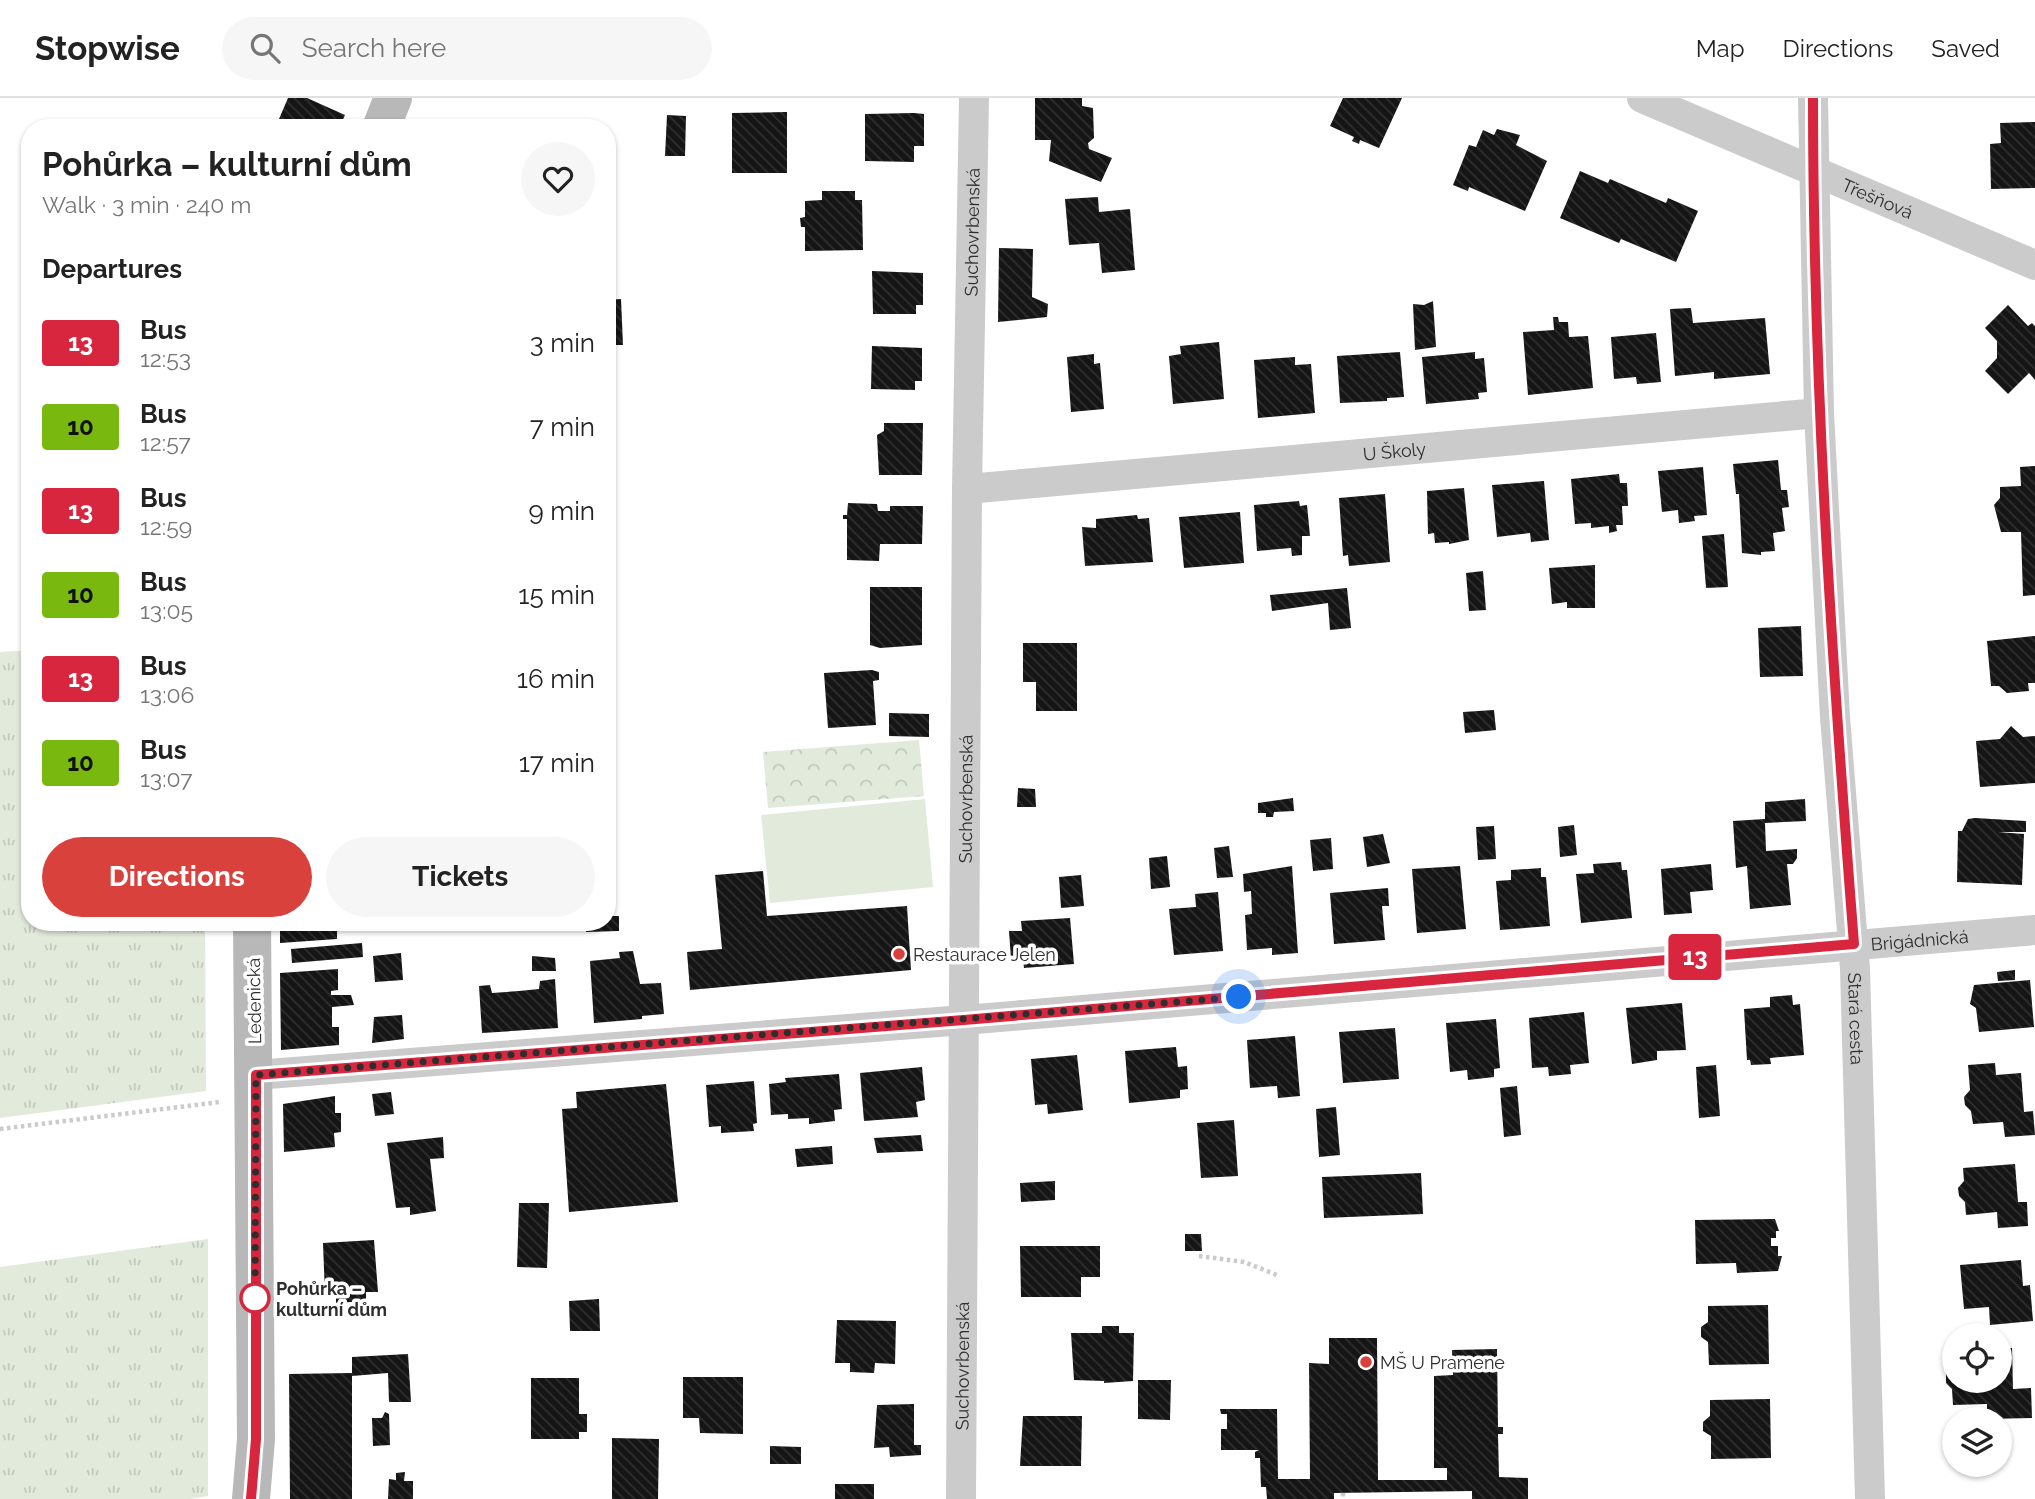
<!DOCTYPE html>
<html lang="en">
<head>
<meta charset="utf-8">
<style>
	:root { --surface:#fff; --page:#f6f6f6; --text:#222; --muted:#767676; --line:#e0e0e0; --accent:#d8413c }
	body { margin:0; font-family:Raleway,sans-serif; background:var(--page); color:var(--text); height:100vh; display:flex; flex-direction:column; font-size:26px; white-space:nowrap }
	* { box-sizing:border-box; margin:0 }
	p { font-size:23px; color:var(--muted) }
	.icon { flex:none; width:38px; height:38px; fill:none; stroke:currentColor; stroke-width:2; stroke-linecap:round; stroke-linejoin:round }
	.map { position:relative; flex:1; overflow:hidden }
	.details { position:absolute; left:21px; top:21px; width:595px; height:812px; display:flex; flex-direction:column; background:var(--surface); border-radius:28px; box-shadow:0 2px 5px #0004 }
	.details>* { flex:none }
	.badge { padding:0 14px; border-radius:5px; font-size:24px; line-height:46px }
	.buttons { position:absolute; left:1942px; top:1225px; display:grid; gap:14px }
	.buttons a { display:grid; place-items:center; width:70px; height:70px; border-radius:50%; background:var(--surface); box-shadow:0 2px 5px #0004; font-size:35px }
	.you { position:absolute; width:35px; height:35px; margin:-18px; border:5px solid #fff; border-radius:50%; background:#1a73e8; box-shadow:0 0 0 10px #1a73e833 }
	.map>.badge { position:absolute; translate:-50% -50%; box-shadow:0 0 0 4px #fff }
	h2 { padding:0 21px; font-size:26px; line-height:63px }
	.round { display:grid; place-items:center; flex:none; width:74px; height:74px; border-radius:37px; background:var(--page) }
	.head { display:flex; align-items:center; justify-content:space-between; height:119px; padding:0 21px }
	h1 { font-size:33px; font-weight:700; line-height:52px }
	.primary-button { display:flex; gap:14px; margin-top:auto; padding:14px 21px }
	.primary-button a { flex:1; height:80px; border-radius:42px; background:var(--accent); color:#fff; font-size:28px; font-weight:700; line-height:80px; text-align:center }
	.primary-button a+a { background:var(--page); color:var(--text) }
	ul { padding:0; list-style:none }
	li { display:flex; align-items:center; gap:21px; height:84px; padding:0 21px }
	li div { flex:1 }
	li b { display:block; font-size:26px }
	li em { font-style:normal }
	li .badge { min-width:77px; font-weight:700; text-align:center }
	header { display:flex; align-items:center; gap:42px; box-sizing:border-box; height:98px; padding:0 35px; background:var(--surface); border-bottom:2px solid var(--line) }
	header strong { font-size:33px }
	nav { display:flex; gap:38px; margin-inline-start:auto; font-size:24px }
	.search { width:490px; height:63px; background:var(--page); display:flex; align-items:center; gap:18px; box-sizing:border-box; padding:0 24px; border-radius:38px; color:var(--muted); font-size:26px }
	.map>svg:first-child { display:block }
</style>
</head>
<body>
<header>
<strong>Stopwise</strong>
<div class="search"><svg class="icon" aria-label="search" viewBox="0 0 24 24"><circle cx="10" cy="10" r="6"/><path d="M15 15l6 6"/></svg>Search here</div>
<nav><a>Map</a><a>Directions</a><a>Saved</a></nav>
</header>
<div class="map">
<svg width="2035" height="1401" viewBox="0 0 2035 1401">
	<defs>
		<pattern id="grass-tufts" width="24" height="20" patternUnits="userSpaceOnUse" patternTransform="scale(1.75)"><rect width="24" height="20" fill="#e2eadc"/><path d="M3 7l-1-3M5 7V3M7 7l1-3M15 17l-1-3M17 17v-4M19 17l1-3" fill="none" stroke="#c2c9bd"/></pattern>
		<pattern id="forest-crowns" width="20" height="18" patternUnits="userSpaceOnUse" patternTransform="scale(1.75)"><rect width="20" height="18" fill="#e2eadc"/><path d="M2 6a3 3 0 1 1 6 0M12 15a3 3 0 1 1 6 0" fill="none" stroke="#c2c9bd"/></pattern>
		<pattern id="building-back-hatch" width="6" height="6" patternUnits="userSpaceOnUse" patternTransform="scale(1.75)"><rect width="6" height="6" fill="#151515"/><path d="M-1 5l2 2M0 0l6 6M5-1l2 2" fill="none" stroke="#2f2f2f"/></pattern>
	</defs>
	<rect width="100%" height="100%" fill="#fff"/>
	<path fill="url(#grass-tufts)" d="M30 552V824H205L206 993 0 1020V554Z
		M208 1141V1398L190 1401H0V1169Z"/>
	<path fill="url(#forest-crowns)" d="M919 642 924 698 768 710 763 654Z"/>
	<path fill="#e2eadc" d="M925 701 933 789 770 805 761 717Z"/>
	<path fill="url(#building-back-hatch)" d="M288 0H307L345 17 339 30H286L288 25 279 21Z
		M1035 0H1082V8L1093 10 1094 40 1088 45 1089 51 1112 60 1101 84 1049 63 1051 42H1035Z
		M1343 0H1402L1379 50 1360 42 1359 46 1352 43 1354 39 1330 28Z
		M787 14V75H732V15Z
		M914 15 924 16V48H914V64L865 63V16Z
		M667 17 686 18 685 58H665Z
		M2035 24V90L1991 91 1990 46 2001 45 2000 25Z
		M1497 31 1520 37 1516 47 1547 63 1525 113 1469 89 1468 93 1453 87 1469 47 1476 49 1483 32 1494 37Z
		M1580 73 1608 85 1610 81 1666 105 1668 100 1698 113 1676 164 1621 141 1619 145 1560 120Z
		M822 93H855V102H862L863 152 805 153V129H801L800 120 805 119V103L822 102Z
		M1098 99 1099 114 1130 111 1135 172 1102 175 1099 145 1069 147 1065 101Z
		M999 150 1033 151 1032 199 1048 206 1047 219 998 224Z
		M872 173 923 175V207H916V216H873Z
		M621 201 623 247H607V202Z
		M1433 203 1436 249 1415 252 1413 206 1424 207Z
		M2008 207 2028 228 2032 225 2035 228V282L2029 275 2008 296 1985 273 1997 260V243L1985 230Z
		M1691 210 1693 225 1765 220 1770 276 1714 281V274L1675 278 1670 211Z
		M1553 219H1558L1559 224H1568L1569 239 1588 238 1593 290 1528 297 1523 234 1554 232Z
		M1656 235 1661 284 1637 286 1636 279 1614 281 1611 239Z
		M1219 244 1224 301 1173 306 1169 258 1181 256 1180 248Z
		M872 248 922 250V283H915V292L871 291Z
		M1400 254 1404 299 1387 300V303L1340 305 1337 258Z
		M1475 254V261L1484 260 1487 294 1478 295 1479 301 1426 306 1422 259Z
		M1094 256V266L1100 265 1104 311 1071 314 1067 259Z
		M1295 259V267L1311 266 1315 315 1258 320 1254 262Z
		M884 325H923L922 377H879L877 337 884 333Z
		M1778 362 1781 392H1787L1789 409 1782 410 1785 433 1773 435 1775 453 1761 454V457L1742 455 1739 396H1736L1733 366Z
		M2035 368V497L2023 498 2021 434H2001L1994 407 2000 400V389L2021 388 2020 369Z
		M1703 369 1707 417 1694 418 1695 423 1679 425 1678 412 1662 414 1658 373Z
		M1619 376 1620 385H1627L1628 408H1622L1623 427H1616L1617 433 1609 435V428L1591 430V425L1575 426 1571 381Z
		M1544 383 1549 442 1531 444 1530 435 1497 439 1492 387Z
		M1464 390 1469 442 1449 446V444L1435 445 1434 435 1428 436 1427 393Z
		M1385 396 1390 464 1349 468 1348 457 1343 458 1339 400Z
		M1299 403 1300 408 1307 407 1310 438H1302V457L1292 458 1291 450 1257 453 1254 407Z
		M848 405 877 406 878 413H890V408H923L922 446H880L879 463 847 462V421H843V417H847Z
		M1240 414 1244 465 1184 470 1179 419Z
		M1137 417 1138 421 1149 420 1153 464 1085 468 1082 429 1096 430V421Z
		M1724 436 1728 489 1706 490 1702 438Z
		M1595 467V510H1567V504L1552 506 1549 470Z
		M1483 473 1486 512 1469 513 1466 475Z
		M870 489H922V547L880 550 870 547Z
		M1347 490 1351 530 1330 532 1328 505 1272 513 1270 497Z
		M1801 528 1803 578 1760 579 1758 530Z
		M2035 538V585H2028L2029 593 2007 595 1999 588H1991L1987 543Z
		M1023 545H1077V613H1036V584H1023Z
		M872 572 879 574V582L873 583 876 627 828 630 824 575Z
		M1494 612 1496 632 1465 635 1463 614Z
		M889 615 929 616V639L889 638Z
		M2011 628 2023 639 2035 638V685L1980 689 1976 643 2000 641Z
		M1018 690 1035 691 1036 709H1017Z
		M1293 700 1294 713 1274 714 1273 719H1266V715H1258V705Z
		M1805 701 1806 723 1765 725 1766 753 1797 751V760L1793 766H1787L1791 807 1750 811 1747 768 1736 770 1733 723 1765 721V704Z
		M1975 720 2026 723V734H1998L2024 736 2022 787 1957 784 1958 733H1962L1968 721Z
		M1574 727 1577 757 1560 759 1558 729Z
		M1494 728 1496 761 1478 762 1476 729Z
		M1383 736 1390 765 1367 769 1363 739Z
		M1331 740 1333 771 1313 773 1310 742Z
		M1229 748 1233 779 1217 780 1214 750Z
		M1167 758 1170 789 1151 791 1149 760Z
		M1621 764 1622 772H1627L1632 820 1581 825 1576 776 1594 775 1593 766Z
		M1711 766 1713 792 1690 794 1692 815 1664 817 1661 771Z
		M1292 768 1298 855 1272 857V850L1247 852 1245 817 1252 816 1251 793 1244 794 1243 776Z
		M1460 768 1466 831 1417 835 1412 771Z
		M1541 770V779H1546L1550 828 1500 832 1496 783 1511 782V772Z
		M763 773 767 818 907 808 911 872 690 892 687 854 722 851 715 777Z
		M1081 777 1084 808 1061 810 1059 779Z
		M1388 790 1389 808H1382L1385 842 1334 846 1330 795Z
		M1218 794 1223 853 1174 857 1169 811 1196 809 1195 796Z
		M607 818H619V833L586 834 587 824H607Z
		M1070 820 1074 866 1024 870 1023 860 1011 861 1009 833H1022L1021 823Z
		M280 824H337V841L280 845Z
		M362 845 363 859 292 865 291 851Z
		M633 853 640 886 661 885 664 916 642 918V921L594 925 590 863 620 860 619 854Z
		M401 855 403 882 375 884 373 858Z
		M532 858 555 860 556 873H532Z
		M338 871V892L331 893V897H351L354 907 332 909V929H339V947L281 952 280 875Z
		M2015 872V882L1998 883 1997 874Z
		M555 881 558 930 482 935 479 888 490 887 492 895 519 893 539 891 540 883Z
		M2030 882 2034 929 1979 934 1976 910 1970 906 1974 887Z
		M1792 897 1793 907 1800 906 1804 957 1770 960 1771 966 1751 967 1750 962H1747L1744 911 1770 909V899Z
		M1682 905 1686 952 1657 953V962L1632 966 1626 910Z
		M1584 914 1589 965 1570 967 1571 976 1549 978 1548 969 1532 970 1529 920Z
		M402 917 404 941 372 945 374 919Z
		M1496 921 1500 970 1494 971V979L1468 982 1467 972 1450 974 1446 925Z
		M1395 930 1399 981 1343 985 1339 934Z
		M1295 938 1300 998 1278 1000 1277 988 1250 990 1247 942Z
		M1176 949 1178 969 1187 968 1188 991 1180 992V1000L1129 1005 1125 953Z
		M1077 957 1083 1012 1048 1016 1047 1006 1035 1007 1031 961Z
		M1995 965 1996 977 2021 975 2024 1014 2033 1013 2035 1037 2005 1039 2003 1024 1973 1026 1971 1013 1965 1007 1964 999 1970 992 1968 967Z
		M1716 967 1720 1018 1699 1020 1696 969Z
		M922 969 925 1002 916 1004 918 1019 864 1023 860 975Z
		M839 976 842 1011 834 1012 835 1023 809 1026V1020L788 1021V1016L771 1017 769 986 786 984 785 980Z
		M754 983 757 1025 753 1026 754 1033 721 1035V1028L709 1029 706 987Z
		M666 986 678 1104 569 1114 562 1011 577 1010 576 994Z
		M1517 988 1521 1037 1504 1039 1500 990Z
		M391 994 394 1016 375 1018 372 996Z
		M335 998V1015H341V1034L334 1035 335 1049 284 1054 283 1006Z
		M1336 1009 1340 1057 1319 1059 1316 1011Z
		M1234 1022 1238 1078 1201 1080 1197 1025Z
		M921 1037 923 1053 877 1055 874 1040Z
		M443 1039 444 1060 430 1061 436 1113 410 1117V1109L396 1110 387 1045Z
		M832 1048 833 1066 797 1069 795 1051Z
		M2015 1066 2018 1104H2027L2028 1128 1998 1130 1997 1114 1966 1117 1965 1104 1959 1098 1958 1090 1964 1083 1963 1070Z
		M1421 1075 1423 1116 1324 1120 1322 1079Z
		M1055 1083V1102L1021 1104 1020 1085Z
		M519 1105H549L547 1170 517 1169Z
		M1775 1121 1779 1133H1776V1140H1771V1148H1778V1158H1782L1778 1173 1737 1175 1736 1165 1696 1166 1695 1122Z
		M1185 1136H1201L1202 1153H1185Z
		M374 1142 378 1194H366V1203L336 1205V1196L325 1197 323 1145Z
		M1020 1148H1100V1179H1081V1199H1021Z
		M2021 1162 2023 1188 2030 1187 2033 1223 1990 1227 1989 1209 1964 1211 1960 1167Z
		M599 1201 600 1233H570L569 1203Z
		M1768 1207 1769 1266 1709 1267 1708 1244 1701 1239V1229L1708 1224V1208Z
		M837 1222 896 1223 895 1266 875 1265 874 1275 850 1274V1265H835Z
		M1102 1228H1119V1235H1134L1133 1283 1104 1285V1283L1074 1282 1071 1235H1102Z
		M1329 1240H1377L1378 1382H1447V1370H1434V1278L1453 1277 1452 1252 1497 1251 1498 1329H1503V1336H1498L1499 1379 1528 1380V1401H1472V1393L1334 1395V1401H1267L1266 1389H1261L1260 1360H1255V1354L1259 1352H1221V1331H1227V1316H1221L1220 1311H1277L1278 1381H1310L1309 1265 1329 1266Z
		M2012 1250 2013 1291 2031 1290 2032 1320 1987 1321V1306L1953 1307 1952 1291 1946 1285V1276L1951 1270 1950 1253H1955V1283H2000V1251Z
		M408 1256 411 1304H389L388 1275 352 1278V1401H290L289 1276 352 1275V1259Z
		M683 1279H743V1336L700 1335 699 1320H683Z
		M531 1280H579V1316H587V1334H579V1341H531Z
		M1138 1282H1171L1170 1322 1138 1321Z
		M1770 1301 1771 1360 1711 1361V1338L1703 1333V1324L1710 1318V1302Z
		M914 1306V1347H921V1357L890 1359 889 1349 874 1350 877 1307Z
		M385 1314 389 1316 390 1347 373 1348 372 1320H382Z
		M1023 1318H1082L1081 1368H1020Z
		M612 1340 659 1341 658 1401H612Z
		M770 1348 801 1349V1366H770Z
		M405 1374 404 1383H413V1401H388L389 1381 396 1382V1375Z
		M835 1386H874V1401H835Z"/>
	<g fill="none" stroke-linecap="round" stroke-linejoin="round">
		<path stroke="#cbcbcb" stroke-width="4.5" stroke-dasharray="3.5 3.5" stroke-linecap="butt" d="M0 1031 220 1004
			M1199 1158 1244 1164 1277 1177
			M1343 1395V1401"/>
		<g stroke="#cbcbcb" stroke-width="30">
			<path id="s1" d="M1642 0 2035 167"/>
			<path id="s2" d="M1813 0 1819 315 1835 619 1855 871 1870 1401"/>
			<path id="s3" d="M967 391 1819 315"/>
			<path id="s4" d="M255 977 964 922 2035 832"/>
			<path id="s5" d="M961 1401 967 391 974 0"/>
		</g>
		<path stroke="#b8b8b8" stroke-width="38" d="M381 30 393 0
			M251 1401 256 1341 252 824"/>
	</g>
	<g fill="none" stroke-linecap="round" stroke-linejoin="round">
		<g stroke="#fff" stroke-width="16">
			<path id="line" d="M251 1401 256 1341V977L964 922 1854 846C1832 564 1813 282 1813 0"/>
		</g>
		<use href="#line" stroke="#d7263d" stroke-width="10"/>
		<path stroke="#2e2e2e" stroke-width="7" stroke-dasharray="0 12.6" d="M255 1200 256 977 1239 899"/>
	</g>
	<g fill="#d8413c" stroke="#fff" stroke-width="2.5">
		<circle cx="899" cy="856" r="7"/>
		<circle cx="1366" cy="1264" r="7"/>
	</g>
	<circle fill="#fff" stroke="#d7263d" stroke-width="3.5" cx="255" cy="1200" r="14"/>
	<g text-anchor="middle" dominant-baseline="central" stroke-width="7" stroke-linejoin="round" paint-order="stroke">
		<g font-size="18" fill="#2e2e2e" stroke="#fff">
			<text stroke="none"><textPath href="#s1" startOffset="256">Třešňová</textPath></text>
			<text stroke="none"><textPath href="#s5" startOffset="1267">Suchovrbenská</textPath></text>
			<text stroke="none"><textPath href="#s3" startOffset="429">U Školy</textPath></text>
			<text stroke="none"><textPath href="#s5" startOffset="700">Suchovrbenská</textPath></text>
			<text stroke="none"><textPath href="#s4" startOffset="1670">Brigádnická</textPath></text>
			<text transform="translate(254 903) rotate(-91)">Ledenická</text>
			<text stroke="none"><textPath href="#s2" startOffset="922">Stará cesta</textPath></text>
			<text stroke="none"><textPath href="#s5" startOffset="133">Suchovrbenská</textPath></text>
		</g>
		<g font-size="18" fill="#2e2e2e" stroke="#fff" text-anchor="start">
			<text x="913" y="856">Restaurace Jelen</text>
			<text x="1380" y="1264">MŠ U Pramene</text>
		</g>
		<g font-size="18" font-weight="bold" fill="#2e2e2e" stroke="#fff" text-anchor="start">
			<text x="276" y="1190">Pohůrka –<tspan x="276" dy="21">kulturní dům</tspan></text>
		</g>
	</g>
</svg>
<div class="buttons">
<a><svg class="icon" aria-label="locate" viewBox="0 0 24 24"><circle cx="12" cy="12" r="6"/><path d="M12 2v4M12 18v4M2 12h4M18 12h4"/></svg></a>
<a><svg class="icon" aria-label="layers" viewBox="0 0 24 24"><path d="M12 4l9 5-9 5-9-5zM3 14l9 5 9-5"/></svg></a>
</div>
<div class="you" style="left:1239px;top:899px"></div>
<b class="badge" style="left:1695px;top:859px;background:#d7263d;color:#fff">13</b>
<section class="details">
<div class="head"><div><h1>Pohůrka – kulturní dům</h1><p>Walk · 3 min · 240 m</p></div><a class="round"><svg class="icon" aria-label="heart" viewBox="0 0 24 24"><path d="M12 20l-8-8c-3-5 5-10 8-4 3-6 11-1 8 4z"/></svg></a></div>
<h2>Departures</h2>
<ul>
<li><span class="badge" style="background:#d7263d;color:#fff">13</span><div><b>Bus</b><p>12:53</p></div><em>3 min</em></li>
<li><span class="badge" style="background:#79b90f;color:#111">10</span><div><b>Bus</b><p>12:57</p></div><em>7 min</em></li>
<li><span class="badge" style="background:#d7263d;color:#fff">13</span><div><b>Bus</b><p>12:59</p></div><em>9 min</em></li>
<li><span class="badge" style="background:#79b90f;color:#111">10</span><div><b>Bus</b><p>13:05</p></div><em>15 min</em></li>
<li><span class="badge" style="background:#d7263d;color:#fff">13</span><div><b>Bus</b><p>13:06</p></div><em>16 min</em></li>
<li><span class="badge" style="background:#79b90f;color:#111">10</span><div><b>Bus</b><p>13:07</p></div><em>17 min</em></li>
</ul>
<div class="primary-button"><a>Directions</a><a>Tickets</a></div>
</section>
</div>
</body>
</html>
